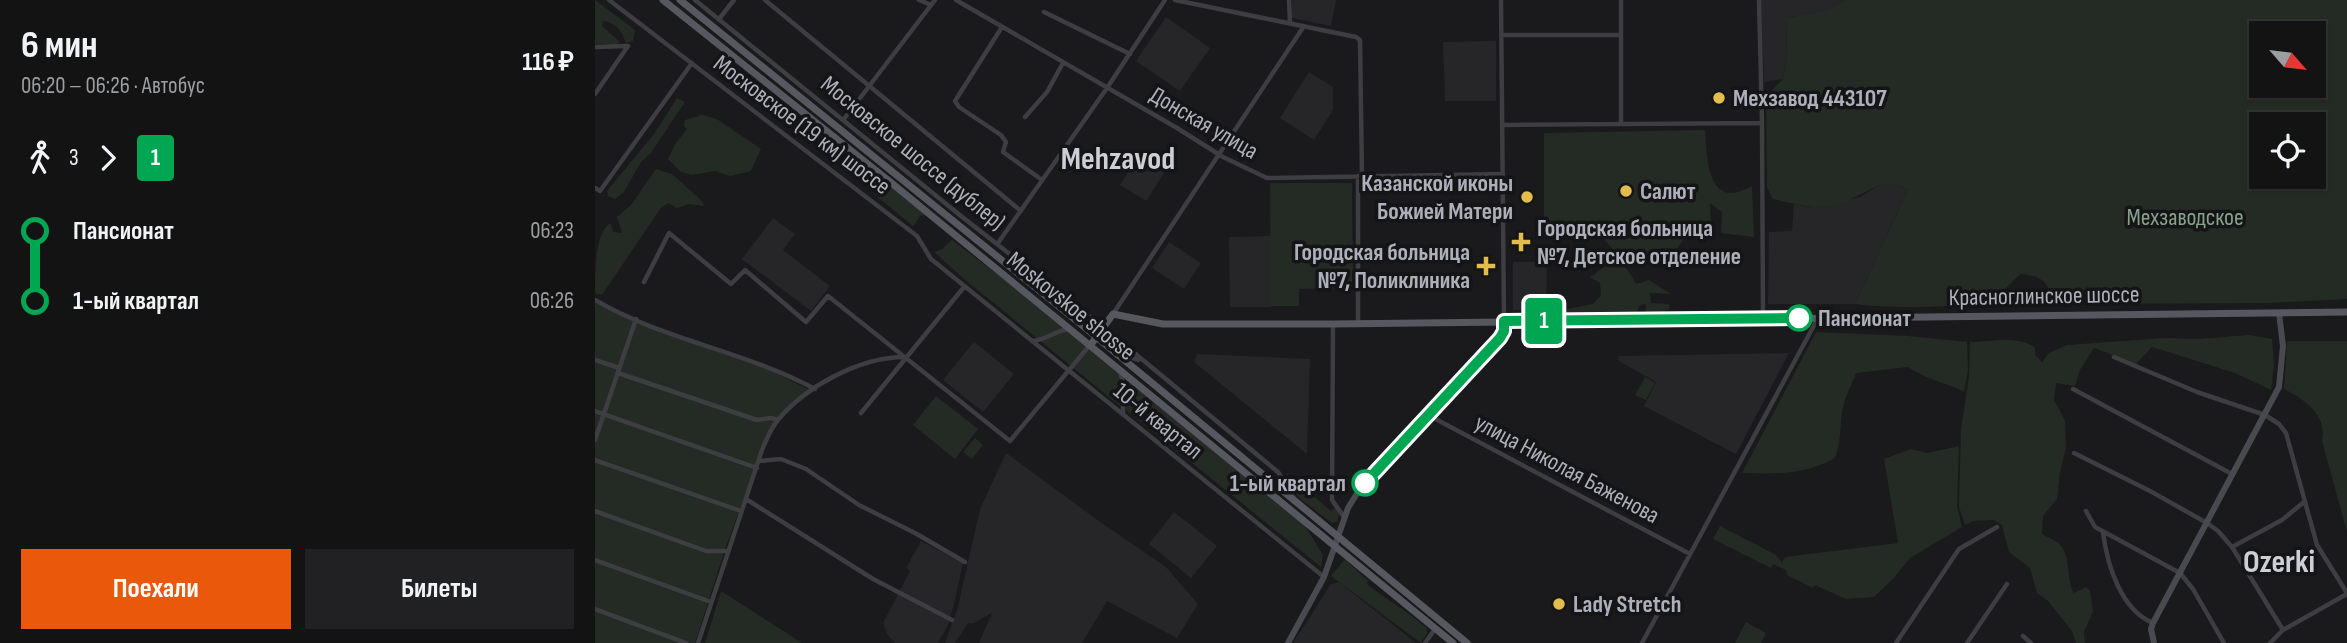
<!DOCTYPE html>
<html lang="ru">
<head>
<meta charset="utf-8">
<style>
	:root { --surface:#141314; --page:#212022; --text:#f1f3f6; --muted:#9d9ea0; --line:#333234; --accent:#ea580c }
	body { margin:0; font-family:"Sofia Sans Condensed",sans-serif; background:var(--page); color:var(--text); height:100vh; display:flex; flex-direction:column; font-size:26px; white-space:nowrap }
	* { box-sizing:border-box; margin:0 }
	p { font-size:23px; color:var(--muted) }
	.icon { flex:none; width:38px; height:38px; fill:none; stroke:currentColor; stroke-width:2; stroke-linecap:round; stroke-linejoin:round }
	.map { position:relative; flex:1; overflow:hidden }
	.side { display:flex; flex-direction:column; background:var(--surface); width:595px }
	.side>* { flex:none }
	.badge { padding:0 14px; border-radius:5px; font-size:24px; line-height:46px }
	.needle { width:46px; rotate:118deg }
	.tools { position:absolute; left:1654px; top:21px; display:grid; gap:14px }
	.tools a { display:grid; place-items:center; width:77px; height:77px; border-radius:0px; background:var(--surface); box-shadow:0 2px 5px #0004,0 0 0 2px var(--line); font-size:35px }
	.map>.badge { position:absolute; translate:-50% -50%; box-shadow:0 0 0 4px #fff }
	.legs { display:flex; align-items:center; gap:10px; height:77px; padding:0 21px; font-size:23px }
	.legs p { margin-inline-start:auto }
	.head { display:flex; align-items:center; justify-content:space-between; height:119px; padding:0 21px }
	h1 { font-size:38px; font-weight:700; line-height:52px }
	.primary-button { display:flex; gap:14px; margin-top:auto; padding:14px 21px }
	.primary-button a { flex:1; height:80px; border-radius:0px; background:var(--accent); color:#fff; font-size:28px; font-weight:700; line-height:80px; text-align:center }
	.primary-button a+a { background:var(--page); color:var(--text) }
	ul { padding:0 21px; list-style:none }
	li { display:flex; align-items:center; gap:24px; height:70px; font-size:26px }
	li i { display:grid; place-items:center; width:10px; height:100%; margin:0 9px; background:currentColor }
	li i::after { content:''; width:18px; height:18px; margin:-9px; border:5px solid; border-radius:50%; background:var(--surface) }
	li p { margin-inline-start:auto }
	li:first-child i { background:linear-gradient(#0000 50%,currentColor 0) }
	li:last-child i { background:linear-gradient(currentColor 50%,#0000 0) }
	main { display:flex; flex:1; min-height:0 }
	.map>svg:first-child { display:block }
</style>
</head>
<body>
<main>
<section class="side">
<div class="head"><div><h1>6 мин</h1><p>06:20 – 06:26 · Автобус</p></div><b>116 ₽</b></div>
<div class="legs"><svg class="icon" aria-label="walk" viewBox="0 0 24 24"><circle cx="13" cy="4" r="2"/><path d="M13 8l-2 6 4 7M11 14l-3 7M7 12l3-4h3l4 4"/></svg>3<svg class="icon" aria-label="forward" viewBox="0 0 24 24"><path d="M9 5l7 7-7 7"/></svg><b class="badge" style="background:#00a651;color:#fff">1</b></div>
<ul>
<li><i style="color:#00a651"></i><b>Пансионат</b><p>06:23</p></li>
<li><i style="color:#00a651"></i><b>1-ый квартал</b><p>06:26</p></li>
</ul>
<div class="primary-button"><a>Поехали</a><a>Билеты</a></div>
</section>
<div class="map">
<svg width="1752" height="643" viewBox="0 0 1752 643">
	<rect width="100%" height="100%" fill="#1a191b"/>
	<path fill="#262628" d="M697 0H741L736 26 697 18Z
		M1166 0H1251L1232 10 1191 18 1192 57 1188 79 1169 82Z
		M571 17 615 48 585 91 541 61Z
		M901 41V101H850L848 42Z
		M714 72 738 87V110L719 140 685 118Z
		M543 157 569 173 551 201 525 185Z
		M1289 182 1300 183 1313 190 1260 304H1173L1174 232 1197 231 1199 204 1214 207 1265 197Z
		M178 218 200 234 188 250 235 286 216 311 147 259Z
		M676 236V307H635L634 237Z
		M574 242 606 263 589 289 557 268Z
		M918 262H952L951 311 918 310Z
		M379 342 419 374 388 412 348 380Z
		M1194 353 1141 454 1049 406 1061 382 1024 361 1023 356Z
		M602 354 715 359 712 454 599 362Z
		M411 453 501 519 571 567 603 604 582 638 512 601 487 643H384L397 613 379 623H373L360 643H350L363 607 385 509Z
		M579 512 622 546 596 578 554 544Z
		M326 541 368 563 359 604 353 625 343 643H300L292 634 288 623 315 571 311 568Z
		M744 582 821 643H698L736 584Z"/>
	<path fill="#242b25" fill-rule="evenodd" d="M0 0 40 30 38 41 31 43C26 30 22 23 8 21L7 26 25 42 23 44H0Z
		M1251 0H1752V299L1673 303 1470 304 1454 300 1449 294 1453 288C1447 276 1438 276 1426 274 1410 286 1398 311 1376 296 1371 299 1367 302 1361 304 1346 309 1277 307 1260 304L1313 190C1307 186 1300 183 1293 183 1283 183 1253 203 1238 206 1218 210 1197 203 1178 199L1172 188 1171 96 1188 79 1192 57 1191 18 1232 10ZM1718 33V86H1666V33ZM1718 124V177H1666V124Z
		M82 98 90 102 56 153 46 162 29 192 20 199 13 196 12 191 59 134Z
		M107 115 122 119 166 149 156 171 135 176 120 171 97 175 86 172 73 159 80 144 92 129 89 126 90 120Z
		M1110 130C1112 159 1112 212 1157 186L1159 237 1126 233 1127 212 1115 203 1116 224 1098 225 1074 261 1032 265 995 224 949 222V133Z
		M61 169 77 174 107 201 109 206 94 204 82 208 73 203 65 209 7 295 0 293C0 272 0 230 16 223L18 232 27 233 22 217 36 205Z
		M290 180 332 215 325 216 318 226 279 194Z
		M675 183H757L758 288 704 289V306H676Z
		M357 240 475 329 522 369 525 378V406L368 278 339 252 347 249Z
		M1019 260C1031 265 1035 273 1041 284L1054 280 1076 294 1055 293 1056 303 1074 304 1075 308 1069 312 1068 317 1050 316 1051 304 1045 305 1040 316H967L962 311 998 304 1006 295 1005 283 995 277Z
		M0 301 114 349 173 369 216 391 197 404 170 441 130 549 100 643H0Z
		M1221 332 1313 336 1372 342 1373 371 1369 391C1349 383 1331 379 1313 367L1261 373C1256 386 1249 399 1247 412 1245 428 1246 443 1240 458 1210 475 1180 474 1147 473Z
		M1654 335 1677 339 1679 365 1676 390 1640 373 1557 347 1541 364 1499 348 1485 370 1480 386 1461 383 1459 400 1470 420 1471 447 1465 473 1462 499 1448 516 1447 534C1452 537 1463 541 1467 547 1476 560 1471 579 1479 593L1491 587 1495 591 1498 611 1489 632 1490 643H1481L1477 631 1453 601 1442 593 1435 568 1414 552 1407 525 1399 520 1378 521 1370 525 1364 507 1366 429 1374 377 1375 342C1398 342 1419 335 1440 347V355L1447 362 1454 353 1472 345 1570 338 1603 339Z
		M1692 341H1752V532L1727 441C1732 414 1711 401 1689 389Z
		M531 376 705 518 728 555 726 567 530 409Z
		M1050 377 1060 383 1051 400 1040 395Z
		M341 396 383 429 360 459 318 425Z
		M380 438 388 445 377 459 368 452Z
		M1364 446 1362 506 1367 527 1315 558 1298 579 1279 597 1251 599 1220 585 1218 588 1192 575 1191 570 1178 564 1176 568 1118 539 1125 526 1181 555 1187 563 1190 557 1303 543 1289 459 1316 449 1332 453Z
		M691 473 736 511 741 506 745 511 742 522 737 523 703 497Z
		M750 559 773 581 772 584C792 600 812 611 832 628V633L826 643 736 576Z
		M126 591 207 643H110Z
		M1151 622 1171 633 1166 643H1140Z"/>
	<g fill="none" stroke-linecap="round" stroke-linejoin="round">
		<path stroke="#3d3d42" stroke-width="4.5" d="M14 0 322 236 336 259 729 577
			M100 0 366 216 508 327 683 472 698 497
			M170 0 426 211
			M324 0 336 5
			M361 0 582 128 628 157 672 178 908 174
			M580 0 761 37 765 40 767 176
			M694 0 695 23
			M906 0 909 321
			M1026 0V123
			M1164 0 1167 123 1168 318
			M449 12 535 54
			M124 19 139 0
			M407 27 360 101 364 107 406 135 411 142 408 152 447 180
			M907 35H1026
			M0 47 32 46
			M0 94 33 46
			M430 117 452 92 468 63
			M249 119 340 0
			M907 125 1167 123
			M763 176V323
			M0 188 5 191 97 63
			M403 243 512 88 570 0
			M49 282 74 233 136 284 150 270 211 322 233 296 415 441 494 346
			M452 286 462 303
			M0 300C68 340 150 351 220 389
			M518 314 709 26
			M738 325 737 500 749 517
			M437 341C451 340 459 331 474 329
			M524 353 543 360
			M1519 357 1602 392 1670 415 1684 424 1691 433 1722 545 1752 593
			M0 360 24 368
			M525 372 528 382V413
			M23 373 162 420 176 418 183 420
			M1478 389 1637 474
			M0 411 162 468
			M266 413 369 287
			M833 415 1095 554
			M0 440 41 319
			M1479 453 1555 491 1612 523 1623 531 1637 547 1688 630
			M0 460 146 511
			M164 461 186 459 211 469 264 505 320 533 370 562
			M151 499 278 579 357 620
			M0 511 111 551H133
			M1491 511 1500 527 1585 573 1598 589 1629 643
			M1508 532C1512 565 1526 610 1558 623
			M1637 547 1687 520 1709 502
			M0 560 116 602
			M0 609 91 643
			M1428 636 1436 643
			M103 643 167 450C171 440 175 430 182 421 211 386 265 357 310 357
			M830 643 840 629
			M1047 643 1223 318
			M1301 643 1364 549 1402 527
			M1372 643 1412 584
			M1675 643 1688 630 1752 594"/>
		<path stroke="#494a50" stroke-width="6" d="M693 643 729 577 753 508 763 492 905 338 909 331V321
			M1559 643 1556 629 1558 623 1684 387 1688 346 1684 313"/>
		<path stroke="#57585f" stroke-width="7" d="M68 0 299 185 858 643
			M85 0 482 321 872 643
			M495 346 518 314 568 324H738L1752 312"/>
	</g>
	<g fill="none" stroke-linecap="round" stroke-linejoin="round">
		<g stroke="#fff" stroke-width="16">
			<path id="line-1" d="M770 483 905 338 909 331V321L1204 318"/>
		</g>
		<use href="#line-1" stroke="#00a651" stroke-width="10"/>
	</g>
	<g fill="#e2bd4b" stroke="#151416" stroke-width="2.5">
		<circle cx="1124" cy="98" r="7"/>
		<circle cx="1031" cy="191" r="7"/>
		<circle cx="932" cy="197" r="7"/>
		<path d="M922.5 231.5h7v7h7v7h-7v7h-7v-7h-7v-7h7z"/>
		<path d="M887.5 255.5h7v7h7v7h-7v7h-7v-7h-7v-7h7z"/>
		<circle cx="964" cy="604" r="7"/>
	</g>
	<g fill="#fff" stroke="#00a651" stroke-width="3.5">
		<circle cx="1204" cy="318" r="12"/>
		<circle cx="770" cy="483" r="12"/>
	</g>
	<g text-anchor="middle" dominant-baseline="central" stroke-width="7" stroke-linejoin="round" paint-order="stroke">
		<g font-size="24" font-weight="bold" fill="#adb0ba" stroke="#151416" text-anchor="start">
			<text x="1138" y="98">Мехзавод 443107</text>
			<text x="918" y="183" text-anchor="end">Казанской иконы<tspan x="918" dy="28">Божией Матери</tspan></text>
			<text x="1045" y="191">Салют</text>
			<text x="942" y="228">Городская больница<tspan x="942" dy="28">№7, Детское отделение</tspan></text>
			<text x="875" y="252" text-anchor="end">Городская больница<tspan x="875" dy="28">№7, Поликлиника</tspan></text>
			<text x="978" y="604">Lady Stretch</text>
		</g>
		<g font-size="24" fill="#adb0ba" stroke="#151416">
			<text transform="translate(609 123) rotate(30)">Донская улица</text>
			<text transform="translate(207 125) rotate(37)">Московское (19 км) шоссе</text>
			<text transform="translate(318 153) rotate(39)">Московское шоссе (дублер)</text>
			<text transform="translate(1449 296) rotate(-1)">Красноглинское шоссе</text>
			<text transform="translate(476 306) rotate(39)">Moskovskoe shosse</text>
			<text transform="translate(563 421) rotate(39)">10-й квартал</text>
			<text transform="translate(972 469) rotate(28)">улица Николая Баженова</text>
		</g>
		<g font-size="24" fill="#86a38a" stroke="#151416">
			<text x="1590" y="217">Мехзаводское</text>
		</g>
		<g font-size="24" font-weight="bold" fill="#adb0ba" stroke="#151416" text-anchor="start">
			<text x="1223" y="318">Пансионат</text>
			<text x="751" y="483" text-anchor="end">1-ый квартал</text>
		</g>
		<g font-size="32" font-weight="bold" fill="#cecfd6" stroke="#151416">
			<text x="523" y="159">Mehzavod</text>
			<text x="1684" y="562">Ozerki</text>
		</g>
	</g>
</svg>
<div class="tools">
<a><svg class="needle" viewBox="-14 -14 28 28"><path d="M0-13l5 13h-10z" fill="#e53935"/><path d="M0 13l5-13h-10z" fill="#9d9ea0"/></svg></a>
<a><svg class="icon" aria-label="locate" viewBox="0 0 24 24"><circle cx="12" cy="12" r="6"/><path d="M12 2v4M12 18v4M2 12h4M18 12h4"/></svg></a>
</div>
<b class="badge" style="left:949px;top:321px;background:#00a651;color:#fff">1</b>
</div>
</main>
</body>
</html>
